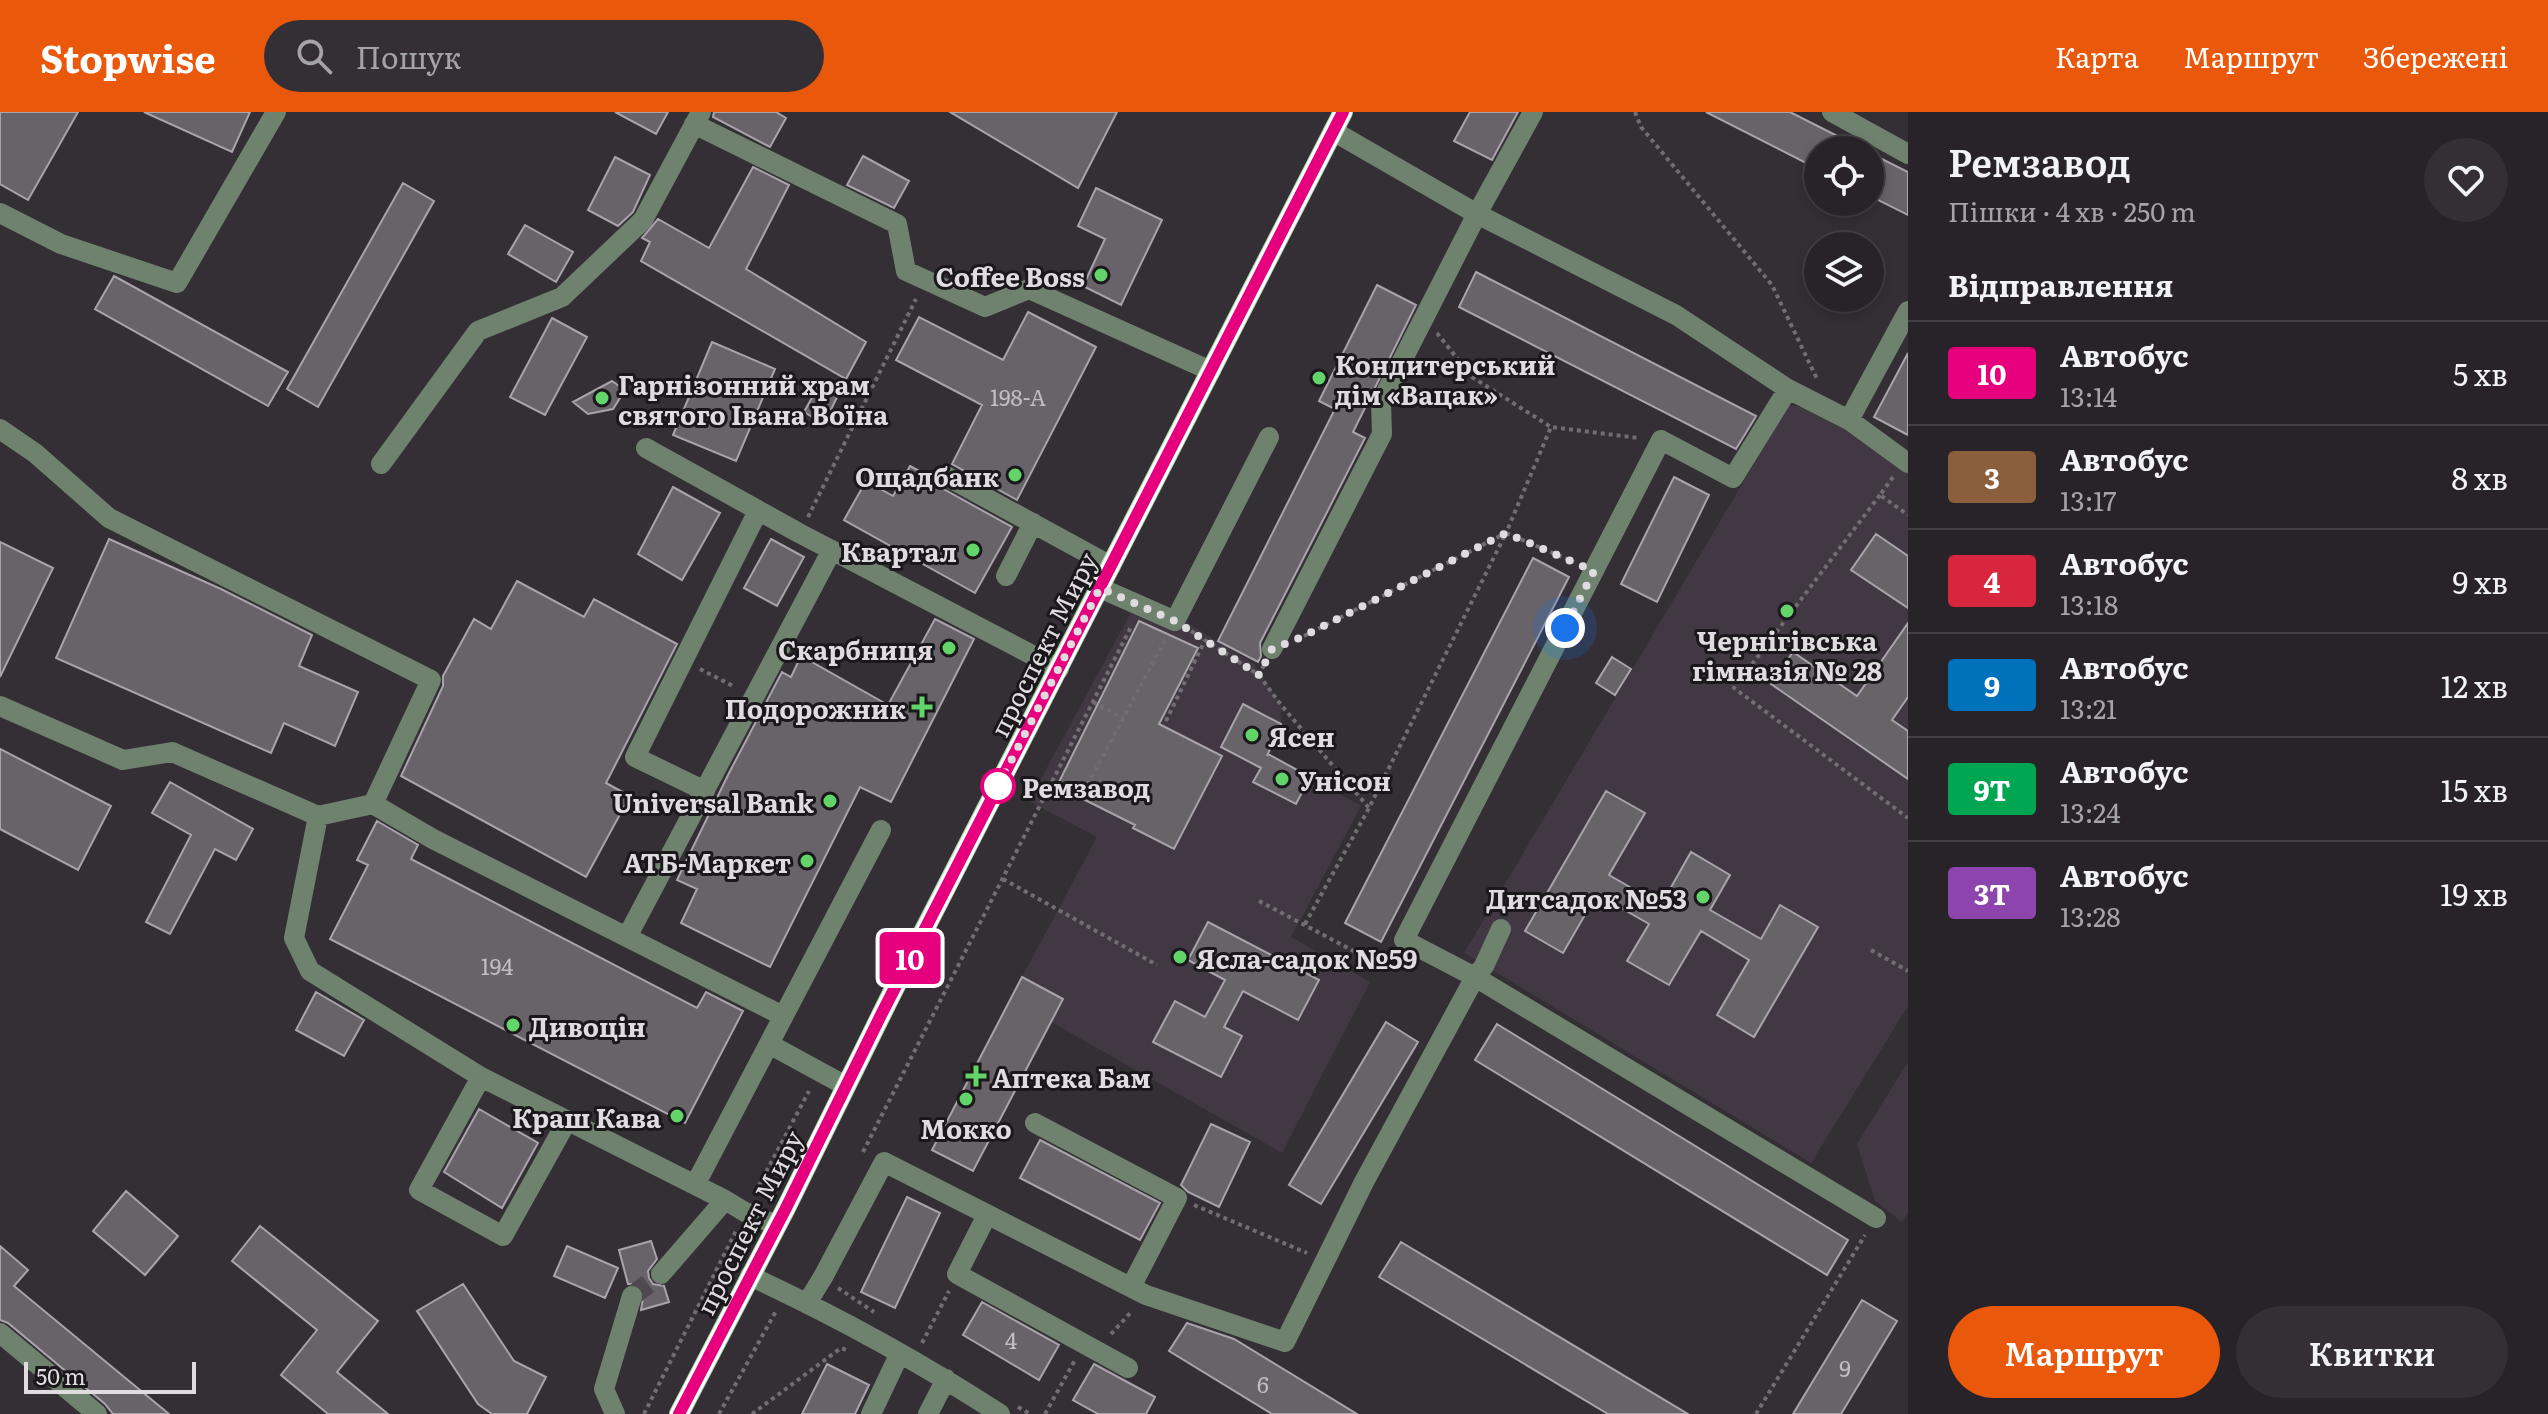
<!DOCTYPE html>
<html lang="uk">
<head>
<meta charset="utf-8">
<style>
	:root { --surface:#272328; --page:#332f34; --text:#f1f3f6; --muted:#a4a4a8; --line:#434045; --accent:#ea580c }
	body { margin:0; font-family:Literata,serif; background:var(--page); color:var(--text); height:100vh; display:flex; flex-direction:column; font-size:30px; white-space:nowrap }
	* { box-sizing:border-box; margin:0 }
	p { font-size:26px; color:var(--muted) }
	.icon { flex:none; width:44px; height:44px; fill:none; stroke:currentColor; stroke-width:2; stroke-linecap:round; stroke-linejoin:round }
	.map { position:relative; flex:1; overflow:hidden }
	.drawer { display:flex; flex-direction:column; background:var(--surface); width:640px }
	.drawer>* { flex:none }
	.badge { padding:0 16px; border-radius:6px; font-size:28px; line-height:52px }
	.tools { position:absolute; left:1804px; top:24px; display:grid; gap:16px }
	.tools a { display:grid; place-items:center; width:80px; height:80px; border-radius:50%; background:var(--surface); box-shadow:0 4px 12px #0003,0 0 0 2px var(--line); font-size:40px }
	.scale { position:absolute; left:24px; bottom:20px; width:172px; box-sizing:border-box; padding-left:8px; border:4px solid #dfdce0; border-top:0; font-size:22px; line-height:28px; white-space:nowrap; color:#dfdce0; -webkit-text-stroke:6px #1a181b; paint-order:stroke }
	.you { position:absolute; width:40px; height:40px; margin:-20px; border:6px solid #fff; border-radius:50%; background:#1a73e8; box-shadow:0 0 0 12px #1a73e833 }
	.map>.badge { position:absolute; translate:-50% -50%; box-shadow:0 0 0 4px #fff }
	h2 { padding:0 40px; font-size:30px; line-height:72px }
	.round { display:grid; place-items:center; flex:none; width:84px; height:84px; border-radius:42px; background:var(--page) }
	.headline { display:flex; align-items:center; justify-content:space-between; height:136px; padding:0 40px }
	h1 { font-size:38px; font-weight:600; line-height:60px }
	.button { display:flex; gap:16px; margin-top:auto; padding:16px 40px }
	.button a { flex:1; height:92px; border-radius:48px; background:var(--accent); color:#fff; font-size:32px; font-weight:600; line-height:92px; text-align:center }
	.button a+a { background:var(--page); color:var(--text) }
	ul { padding:0; list-style:none }
	li { display:flex; align-items:center; gap:24px; height:104px; padding:0 40px; border-top:2px solid var(--line) }
	li div { flex:1 }
	li b { display:block; font-size:30px }
	li em { font-style:normal }
	li .badge { min-width:88px; font-weight:700; text-align:center }
	header { display:flex; align-items:center; gap:48px; box-sizing:border-box; height:112px; padding:0 40px; background:var(--accent); color:#fff }
	header strong { font-size:38px }
	nav { display:flex; gap:44px; margin-inline-start:auto; font-size:28px }
	.search { width:560px; height:72px; background:var(--page); display:flex; align-items:center; gap:20px; box-sizing:border-box; padding:0 28px; border-radius:44px; color:var(--muted); font-size:30px }
	main { display:flex; flex:1; min-height:0 }
	.map>svg:first-child { display:block }
</style>
</head>
<body>
<header>
<strong>Stopwise</strong>
<div class="search"><svg class="icon" aria-label="search" viewBox="0 0 24 24"><circle cx="10" cy="10" r="6"/><path d="M15 15l6 6"/></svg>Пошук</div>
<nav><a>Карта</a><a>Маршрут</a><a>Збережені</a></nav>
</header>
<main>
<div class="map">
<svg width="1908" height="1302" viewBox="0 0 1908 1302">
	<rect width="100%" height="100%" fill="#342f35"/>
	<path fill="#413843" d="M1789 293 1831 299 1908 342V894L1811 1051 1464 841Z
		M1141 482 1254 552 1281 593V612L1268 642 1361 694 1291 825 1370 870 1282 1041 1051 910 1063 887 1022 865 1097 725 1029 689Z
		M1908 950V1101L1902 1110 1875 1089 1857 1032Z"/>
	<path fill="#686269" stroke="#a9a3ab" stroke-width="2" d="M0 0H78L28 88 0 72Z
		M144 0H250L232 40Z
		M615 0H668L656 22Z
		M714 0H776L786 6 770 35 713 5Z
		M950 0H1117L1078 76Z
		M1470 0H1518L1492 48 1454 29Z
		M1706 0H1790L1865 38H1818V57Z
		M1870 41 1908 60V103L1870 84Z
		M863 44 909 69 894 96 847 73Z
		M615 45 650 63 633 100 618 114 588 98Z
		M753 55 789 73 746 157 866 230 846 267 641 149 650 130 642 126 658 107 709 136Z
		M403 71 434 89 318 295 287 277Z
		M1096 76 1162 108 1121 193 1083 174 1105 127 1078 114Z
		M525 113 573 140 556 170 508 142Z
		M1476 160 1756 304 1755 306 1736 337 1459 195Z
		M114 164 288 260 268 294 95 197Z
		M1377 173 1416 193 1353 320 1365 326 1260 531 1261 544 1258 550 1218 529 1335 297 1319 289Z
		M1028 200 1096 235 1017 388 952 352 982 293 896 248 919 205 1003 248Z
		M552 206 587 225 545 303 510 285Z
		M712 230 775 257 736 349 673 323Z
		M1908 241V323L1874 305Z
		M612 269 625 278 613 297 588 302 573 290Z
		M818 275 838 283 824 312 804 300Z
		M910 354 934 367 940 375 1012 415 975 481 844 408 866 369 893 384Z
		M1674 365 1709 383 1657 490 1621 472Z
		M673 375 720 401 682 468 638 442Z
		M1876 422 1908 444V496L1851 458Z
		M109 427 221 477 312 523 299 554 358 580 335 634 284 611 271 641 56 546Z
		M771 427 804 445 777 494 744 476Z
		M0 430 53 456 0 565Z
		M1533 446 1569 465 1381 830 1345 811Z
		M517 469 584 505 594 487 677 532 606 671 630 684 586 765 401 664 443 574V564L474 507 491 517Z
		M935 507 974 527 891 690 860 675 770 855 681 811 697 777 677 768 729 661 782 560 791 565 801 544 888 593Z
		M1139 509 1198 536 1159 612 1222 644 1174 737 1133 716 1135 713 1057 674Z
		M1908 511V585L1892 608 1908 619V667L1771 572 1793 540 1857 584Z
		M1612 545 1631 557 1615 583 1596 571Z
		M1243 592 1281 612 1267 644 1268 642 1310 665 1296 692 1253 670 1261 656 1221 635Z
		M0 637 111 694 78 758 0 717Z
		M170 670 253 717 236 748 215 737 170 822 146 810 191 723 152 701Z
		M1606 679 1645 701 1609 763 1661 793 1691 740 1730 763 1710 798 1761 827 1780 793 1818 815 1754 925 1717 903 1749 848 1701 819 1669 873 1627 849 1649 812 1597 782 1563 841 1525 819Z
		M377 709 418 733 411 747 697 896 706 880 743 899 685 1011 330 827 368 753 357 748Z
		M1208 810 1319 868 1298 908 1243 879 1224 915 1242 924 1221 965 1153 930 1175 889 1205 905 1225 868 1188 848Z
		M1022 865 1063 887 973 1059 932 1038Z
		M316 880 364 908 344 944 296 918Z
		M1386 910 1418 930 1321 1092 1289 1073Z
		M1497 912 1848 1128 1827 1163 1475 948Z
		M479 997 538 1031 502 1096 444 1060Z
		M1211 1012 1250 1030 1219 1095 1188 1080 1181 1073Z
		M1040 1028 1160 1091 1140 1128 1020 1066Z
		M126 1079 178 1124 145 1163 93 1119Z
		M907 1085 940 1101 895 1196 861 1180Z
		M260 1114 378 1209 337 1260 388 1302H328L281 1263 317 1218 232 1149Z
		M651 1129 657 1147 648 1159 649 1166 653 1172 664 1174 669 1190 641 1198 644 1180 636 1172H628L619 1138Z
		M1401 1130 1688 1302H1608L1379 1165Z
		M0 1134 28 1158 14 1174 169 1302H113L105 1292 8 1211 0 1208Z
		M567 1134 618 1156 605 1186 554 1164Z
		M463 1172 514 1249 546 1265 527 1302H492L478 1292 417 1199Z
		M1862 1188 1897 1209 1841 1302H1793Z
		M982 1190 1059 1233 1039 1268 963 1223Z
		M1187 1211 1234 1227 1357 1302H1272L1169 1239Z
		M827 1252 869 1273 855 1302H802Z
		M1094 1252 1155 1285 1146 1302H1098L1073 1288Z"/>
	<g fill="none" stroke-linecap="round" stroke-linejoin="round">
		<path stroke="#4e494f" stroke-width="20" stroke-dasharray="20 10" stroke-linecap="butt" d="M632 1184 661 1162"/>
		<path stroke="#716d72" stroke-width="4" stroke-dasharray="4 4" stroke-linecap="butt" d="M1635 0 1641 15 1772 173 1817 267
			M1437 221 1472 265 1551 315
			M1893 365 1880 383 1908 403
			M1880 383 1734 576 1908 706
			M808 405 916 187
			M1191 519 1259 563 1264 553
			M1304 524 1506 421 1551 315 1639 326
			M700 557 735 575
			M1259 563 1281 593 1369 696
			M1093 590 1123 606
			M1166 609 1205 528
			M1080 687 1165 528
			M1003 767 1157 853
			M1259 789 1386 856 1394 844
			M1305 812 1369 696 1506 421 1574 450
			M1871 838 1908 859
			M863 1040 1132 513
			M755 1081 809 979
			M1194 1093 1307 1141
			M838 1176 874 1200
			M1111 1222 1132 1199
			M922 1231 949 1179
			M1018 1295 1030 1302
			M644 1302 737 1117
			M719 1302 776 1199
			M752 1302 841 1236 846 1238
			M1045 1302 1075 1248
			M1756 1302 1865 1123"/>
		<path stroke="#6e826e" stroke-width="20" d="M1832 0 1908 42
			M694 12 897 112 906 159 985 195 1029 177 1211 259
			M1333 19 1477 102 1676 203 1788 277 1849 308 1908 351
			M0 101 61 132 177 171 276 0
			M1849 308 1908 199
			M0 317 35 341 109 406 431 568 373 692 433 727 783 904
			M646 336 799 421 1059 557
			M381 352 478 219 562 185 643 108 701 0
			M946 364 1111 454
			M1006 464 1033 411
			M1100 476 1175 509 1269 325
			M1272 537 1382 322 1381 290 1477 102 1533 0
			M0 594 123 648 172 640 318 704 373 692
			M705 679 635 645 758 399
			M318 704 294 826 310 859 481 965
			M1501 817 1484 854 1475 865 1876 1106
			M627 825 832 438
			M769 932 846 974
			M567 1009 503 1124 419 1078 481 965 725 1088 745 1100 776 1113
			M1035 1011 1177 1086 1131 1175
			M695 1073 881 718
			M987 1103 957 1162 1128 1256
			M661 1162 725 1088
			M750 1164C836 1204 920 1250 1000 1302
			M807 1191 823 1165 884 1050 1146 1183 1285 1230 1364 1070 1475 865 1404 828 1661 328 1733 366 1788 277
			M0 1221 97 1302
			M615 1302 604 1277 632 1184
			M871 1302 900 1241
			M928 1302 946 1267"/>
		<path stroke="#aad3a9" stroke-width="20" d="M679 1302 786 1096 893 879 1343 0"/>
	</g>
	<g fill="none" stroke-linecap="round" stroke-linejoin="round">
		<g stroke="#fff" stroke-width="18">
			<path id="line" d="M679 1302 786 1096 881 903 1343 0"/>
		</g>
		<use href="#line" stroke="#e6007e" stroke-width="12"/>
		<path stroke="#dfdce0" stroke-width="8" stroke-dasharray="0 14.4" d="M998 674 995 680 1100 476 1175 509 1259 563 1272 537 1302 525 1506 421 1594 459 1565 516"/>
	</g>
	<g fill="#62d469" stroke="#1a181b" stroke-width="3">
		<circle cx="1101" cy="163" r="8"/>
		<circle cx="1319" cy="266" r="8"/>
		<circle cx="602" cy="286" r="8"/>
		<circle cx="1015" cy="363" r="8"/>
		<circle cx="973" cy="438" r="8"/>
		<circle cx="1787" cy="499" r="8"/>
		<circle cx="949" cy="536" r="8"/>
		<path d="M918 583h8v8h8v8h-8v8h-8v-8h-8v-8h8z"/>
		<circle cx="1252" cy="623" r="8"/>
		<circle cx="1282" cy="667" r="8"/>
		<circle cx="830" cy="689" r="8"/>
		<circle cx="807" cy="749" r="8"/>
		<circle cx="1703" cy="785" r="8"/>
		<circle cx="1180" cy="845" r="8"/>
		<circle cx="513" cy="913" r="8"/>
		<path d="M972 952h8v8h8v8h-8v8h-8v-8h-8v-8h8z"/>
		<circle cx="966" cy="987" r="8"/>
		<circle cx="677" cy="1004" r="8"/>
	</g>
	<circle fill="#fff" stroke="#e6007e" stroke-width="4" cx="998" cy="674" r="16"/>
	<g text-anchor="middle" dominant-baseline="central" stroke-width="6" stroke-linejoin="round" paint-order="stroke">
		<g font-size="22" fill="#c1bec2">
			<text x="1018" y="284">198-А</text>
			<text x="497" y="853">194</text>
			<text x="1011" y="1227">4</text>
			<text x="1845" y="1255">9</text>
			<text x="1263" y="1271">6</text>
		</g>
		<g font-size="26" font-weight="bold" fill="#dfdce0" stroke="#1a181b" text-anchor="end">
			<text x="1085" y="163">Coffee Boss</text>
			<text x="1335" y="251" text-anchor="start">Кондитерський<tspan x="1335" dy="30">дім «Вацак»</tspan></text>
			<text x="618" y="271" text-anchor="start">Гарнізонний храм<tspan x="618" dy="30">святого Івана Воїна</tspan></text>
			<text x="999" y="363">Ощадбанк</text>
			<text x="957" y="438">Квартал</text>
			<text x="1787" y="527" text-anchor="middle">Чернігівська<tspan x="1787" dy="30">гімназія № 28</tspan></text>
			<text x="933" y="536">Скарбниця</text>
			<text x="906" y="595">Подорожник</text>
			<text x="1268" y="623" text-anchor="start">Ясен</text>
			<text x="1298" y="667" text-anchor="start">Унісон</text>
			<text x="814" y="689">Universal Bank</text>
			<text x="791" y="749">АТБ-Маркет</text>
			<text x="1687" y="785">Дитсадок №53</text>
			<text x="1196" y="845" text-anchor="start">Ясла-садок №59</text>
			<text x="529" y="913" text-anchor="start">Дивоцін</text>
			<text x="992" y="964" text-anchor="start">Аптека Бам</text>
			<text x="661" y="1004">Краш Кава</text>
			<text x="966" y="1015" text-anchor="middle">Мокко</text>
		</g>
		<g font-size="26" fill="#dfdce0" stroke="#1a181b">
			<text transform="translate(1042 532) rotate(-63)">проспект Миру</text>
			<text transform="translate(748 1110) rotate(-63)">проспект Миру</text>
		</g>
		<g font-size="26" font-weight="bold" fill="#dfdce0" stroke="#1a181b" text-anchor="start">
			<text x="1022" y="674">Ремзавод</text>
		</g>
	</g>
</svg>
<div class="tools">
<a><svg class="icon" aria-label="locate" viewBox="0 0 24 24"><circle cx="12" cy="12" r="6"/><path d="M12 2v4M12 18v4M2 12h4M18 12h4"/></svg></a>
<a><svg class="icon" aria-label="layers" viewBox="0 0 24 24"><path d="M12 4l9 5-9 5-9-5zM3 14l9 5 9-5"/></svg></a>
</div>
<div class="scale">50 m</div>
<div class="you" style="left:1565px;top:516px"></div>
<b class="badge" style="left:910px;top:846px;background:#e6007e;color:#fff">10</b>
</div>
<section class="drawer">
<div class="headline"><div><h1>Ремзавод</h1><p>Пішки · 4 хв · 250 m</p></div><a class="round"><svg class="icon" aria-label="heart" viewBox="0 0 24 24"><path d="M12 20l-8-8c-3-5 5-10 8-4 3-6 11-1 8 4z"/></svg></a></div>
<h2>Відправлення</h2>
<ul>
<li><span class="badge" style="background:#e6007e;color:#fff">10</span><div><b>Автобус</b><p>13:14</p></div><em>5 хв</em></li>
<li><span class="badge" style="background:#8b5e3c;color:#fff">3</span><div><b>Автобус</b><p>13:17</p></div><em>8 хв</em></li>
<li><span class="badge" style="background:#d7263d;color:#fff">4</span><div><b>Автобус</b><p>13:18</p></div><em>9 хв</em></li>
<li><span class="badge" style="background:#0072bc;color:#fff">9</span><div><b>Автобус</b><p>13:21</p></div><em>12 хв</em></li>
<li><span class="badge" style="background:#00a651;color:#fff">9Т</span><div><b>Автобус</b><p>13:24</p></div><em>15 хв</em></li>
<li><span class="badge" style="background:#8e44ad;color:#fff">3Т</span><div><b>Автобус</b><p>13:28</p></div><em>19 хв</em></li>
</ul>
<div class="button"><a>Маршрут</a><a>Квитки</a></div>
</section>
</main>
</body>
</html>
